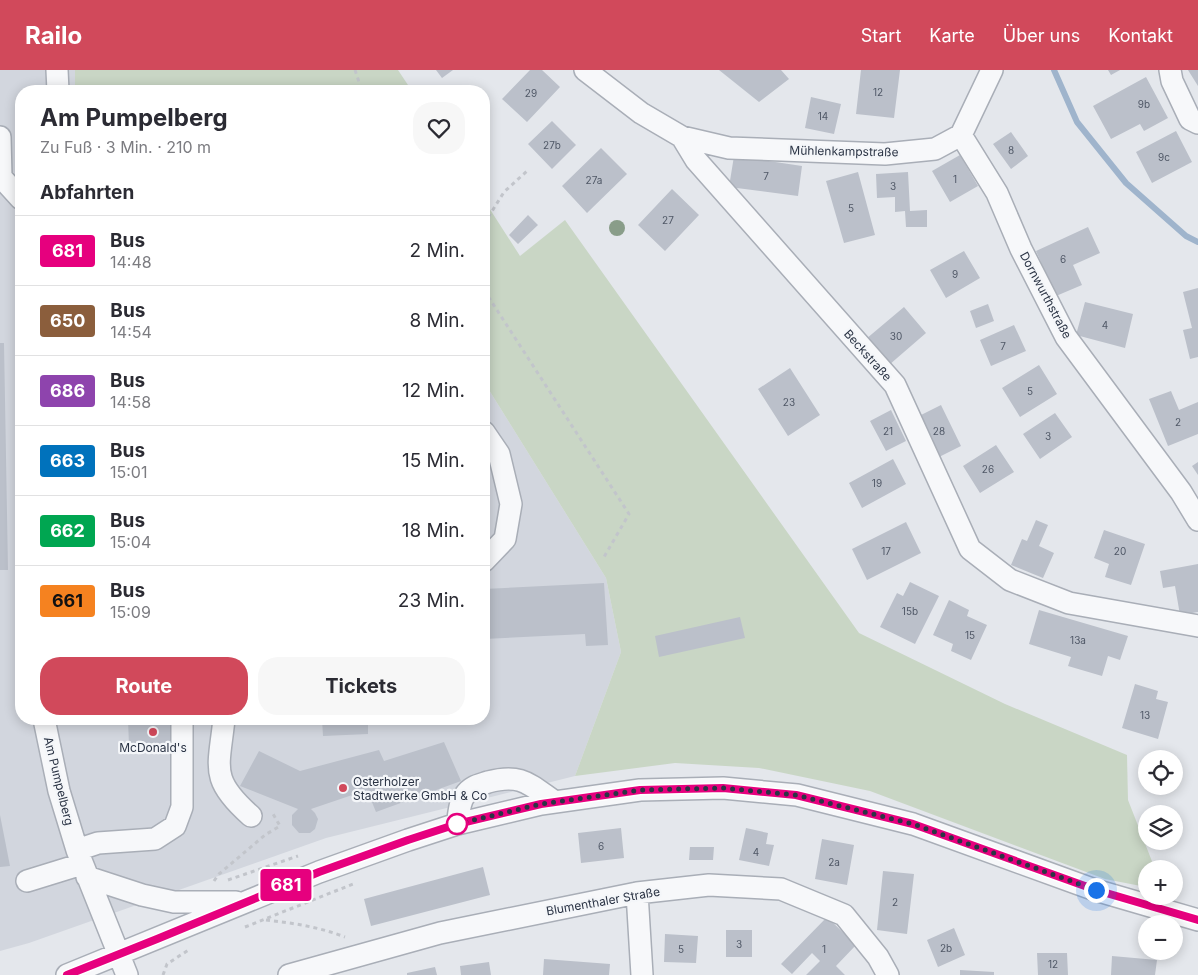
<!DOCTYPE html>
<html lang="de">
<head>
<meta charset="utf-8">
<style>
	:root { --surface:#fff; --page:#f7f7f7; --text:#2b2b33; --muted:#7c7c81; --line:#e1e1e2; --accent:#d1495b }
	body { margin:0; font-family:Inter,sans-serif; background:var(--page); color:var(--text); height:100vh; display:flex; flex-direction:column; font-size:19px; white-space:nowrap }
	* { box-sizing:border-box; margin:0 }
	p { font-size:16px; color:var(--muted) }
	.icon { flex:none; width:28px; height:28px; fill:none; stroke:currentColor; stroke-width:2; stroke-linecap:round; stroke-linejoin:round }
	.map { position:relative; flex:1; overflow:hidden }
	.sheet { position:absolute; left:15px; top:15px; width:475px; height:640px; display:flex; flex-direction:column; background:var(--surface); border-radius:20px; box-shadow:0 2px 12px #0003 }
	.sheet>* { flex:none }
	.badge { padding:0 10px; border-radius:4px; font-size:18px; line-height:32px }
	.fabs { position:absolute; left:1138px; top:680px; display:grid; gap:10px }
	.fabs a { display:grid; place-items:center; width:45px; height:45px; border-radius:50%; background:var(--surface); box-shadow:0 2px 12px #0003; font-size:25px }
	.you { position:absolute; width:25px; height:25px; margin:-12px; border:4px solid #fff; border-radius:50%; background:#1a73e8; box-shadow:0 0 0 8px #1a73e833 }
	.map>.badge { position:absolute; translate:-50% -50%; box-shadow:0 0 0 2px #fff }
	h2 { padding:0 25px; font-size:19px; line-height:45px }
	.round { display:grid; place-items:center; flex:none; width:52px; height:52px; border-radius:20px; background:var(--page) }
	.head { display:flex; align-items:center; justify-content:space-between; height:85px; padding:0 25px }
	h1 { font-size:24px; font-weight:700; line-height:38px }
	.button { display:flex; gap:10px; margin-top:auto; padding:10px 25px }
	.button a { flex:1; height:58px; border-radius:20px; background:var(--accent); color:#fff; font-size:20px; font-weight:700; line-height:58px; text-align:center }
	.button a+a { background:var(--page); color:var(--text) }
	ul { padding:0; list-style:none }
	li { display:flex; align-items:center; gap:15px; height:70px; padding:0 25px; border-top:1px solid var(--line) }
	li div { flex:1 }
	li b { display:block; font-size:19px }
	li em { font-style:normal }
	li .badge { min-width:55px; font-weight:700; text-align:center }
	header { display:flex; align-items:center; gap:30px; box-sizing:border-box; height:70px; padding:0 25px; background:var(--accent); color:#fff }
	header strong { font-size:24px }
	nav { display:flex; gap:28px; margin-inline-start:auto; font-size:18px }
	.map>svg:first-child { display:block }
</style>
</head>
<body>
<header>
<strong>Railo</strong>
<nav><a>Start</a><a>Karte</a><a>Über uns</a><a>Kontakt</a></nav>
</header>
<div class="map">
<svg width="1198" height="905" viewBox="0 0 1198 905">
	<rect width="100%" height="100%" fill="#e4e7ec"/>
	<path fill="#d2d6de" d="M0 0H75V21H21V649H484V312L606 508 621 582 575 706 326 768 29 873 0 881Z"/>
	<path fill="#c9d6c5" d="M75 0H398L412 21H75Z
		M484 130 520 186 565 150 859 563 1005 634 1127 685 1128 730 1155 799H1146V817L1105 809 870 721 759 698 675 693 575 706 621 582 606 508 484 312Z"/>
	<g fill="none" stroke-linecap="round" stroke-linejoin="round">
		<path stroke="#9fb4cc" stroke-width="6" d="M1054 0 1077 52 1126 113 1186 166 1198 172"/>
	</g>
	<path fill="#bbc0ca" d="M436 0H453L442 8Z
		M530 0H542L560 17 527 52 502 29Z
		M719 0H781L789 9 759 32Z
		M861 0H900L894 48 856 44Z
		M1108 0H1120L1111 5Z
		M1188 0H1198V16Z
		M1146 7 1168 48 1144 61 1140 54 1111 69 1093 36Z
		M811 27 841 34 834 64 805 58Z
		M552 51 576 75 552 99 528 74Z
		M1176 61 1192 92 1152 113 1136 82Z
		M1011 62 1028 86 1011 99 993 74Z
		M601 78 627 104 587 143 562 116Z
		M960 85 978 116 950 132 932 101Z
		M734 86 802 96 798 126 729 117Z
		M858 102 875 165 844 173 826 111Z
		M908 102 910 141 927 140V157H906L905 141 895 142V127L877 128 876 104Z
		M672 119 699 145 665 181 638 155Z
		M528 145 538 155 518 174 509 165Z
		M1088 157 1100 183 1073 195 1082 215 1056 226 1036 181Z
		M964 181 980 208 946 228 930 200Z
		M1198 218V287L1190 289 1183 260 1192 258 1183 222Z
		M1085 232 1133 244 1125 278 1076 265Z
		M988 234 994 251 976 258 970 241Z
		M904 237 926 263 889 295 866 269Z
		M1014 255 1026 281 991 296 980 270Z
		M0 273H4L8 500H0Z
		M1039 295 1057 324 1020 347 1002 318Z
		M790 298 820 345 788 366 758 319Z
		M1171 321 1179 340 1198 332V364L1168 376 1149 329Z
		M941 335 961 376 937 388 917 347Z
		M891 340 906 371 886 381 870 351Z
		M1055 343 1072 367 1040 389 1023 364Z
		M484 368H486L488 456H484Z
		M996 375 1014 402 980 423 963 396Z
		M893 389 906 414 862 438 849 413Z
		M1198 392V405L1192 396Z
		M1036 450 1048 455 1039 476 1054 483 1043 508 1011 495 1022 469 1027 471Z
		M906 452 921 483 867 510 852 479Z
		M1104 460 1145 474 1131 515 1105 507 1109 494 1094 488Z
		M1198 494V542L1180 545 1175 516 1163 518 1160 501Z
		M910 512 939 526 915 574 880 557 897 523 903 526Z
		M604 513 608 575 586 576 585 564 484 569V519Z
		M949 530 969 540 967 546 987 555 971 590 951 581 953 574 933 565Z
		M1039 540 1128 566 1120 590 1108 586 1102 606 1068 596 1071 587 1029 574Z
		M740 547 745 568 659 587 655 566Z
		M1135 614 1158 621 1156 629 1168 632 1158 669 1122 658Z
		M128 649H177L178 674 129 676Z
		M322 649H368V664L323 666Z
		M444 672 461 711 376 742 367 720 311 739 315 743 318 749 315 759 310 763H299L292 755V745L298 739 240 716 259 681 300 701 379 680 384 691Z
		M0 745 10 796 0 797Z
		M621 758 624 788 581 793 578 763Z
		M746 758 768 763 766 774 774 775 769 796 739 790Z
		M822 769 854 775 847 815 815 809Z
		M690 777H714L713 790H689Z
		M483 797 490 825 371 856 364 829Z
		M883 801 914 804 907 864 877 860Z
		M827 847 856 875 836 896 845 905H806L820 891 812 883 792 904 781 894Z
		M954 858 965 885 938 897 927 870Z
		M726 860H752V887H726Z
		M665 864 698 866 696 893 664 892Z
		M1037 883H1067L1068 905H1038Z
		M1112 886 1157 890 1155 905H1111Z
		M544 889 610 894 609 905H543Z
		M489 892 491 905H461L460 896Z
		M435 897 437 905H407V903Z
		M960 900 994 902V905H960Z"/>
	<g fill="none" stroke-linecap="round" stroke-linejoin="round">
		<g stroke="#a9aeb7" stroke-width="24">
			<path id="minor" d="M57 0 58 21
				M585 0 641 43 682 67 696 90 895 315 970 479 1010 510 1069 533 1198 556
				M1170 0 1172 11 1190 49 1198 53
				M961 65 997 123 1021 179 1066 267 1181 422 1198 450
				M0 67 1 107 21 129
				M682 67 729 78 885 84 935 79 961 65 992 0
				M484 362 499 384 511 434 505 469 484 491
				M44 649 59 721 77 780 127 905
				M224 649C219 698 209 709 251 746
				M457 754C459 746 459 732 465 725 471 716 479 715 488 712 521 703 529 714 555 732
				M77 780 98 773 155 769 175 756 182 737V649
				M87 807 142 825 174 832H236
				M27 811 82 794
				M637 823 642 905
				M67 905 319 802 408 770 457 754 541 734 640 720 723 718 797 725 913 754 1095 820 1198 850
				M289 905 440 863 637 823 709 815 781 819 844 845 878 887 888 905"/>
		</g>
		<path stroke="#c2c5cb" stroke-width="3" stroke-dasharray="4 4" stroke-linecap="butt" d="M355 0 362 21
			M484 154 504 122 527 101
			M484 220 629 444 604 487
			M228 810 298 786
			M214 811 219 804 265 765 280 756 272 742
			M266 850C293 853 319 857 345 867
			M245 857 353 814
			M163 905 167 894 190 879"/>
		<use href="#minor" stroke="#f7f8fa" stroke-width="21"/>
	</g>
	<circle fill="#899d89" cx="617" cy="158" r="8"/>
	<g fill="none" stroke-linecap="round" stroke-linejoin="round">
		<g stroke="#fff" stroke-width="11">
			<path id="line" d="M67 905 157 869 319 802 408 770 457 754 541 734 640 720 723 718 796 725 913 754 1096 820 1198 850"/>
		</g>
		<use href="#line" stroke="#e6007e" stroke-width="8"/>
		<path stroke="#2b3445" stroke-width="5" stroke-dasharray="0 9" d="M457 754 541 734 640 720 723 718 796 725 913 754 1096 820"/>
	</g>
	<g fill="#d1495b" stroke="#f4f6f9" stroke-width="2">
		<circle cx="153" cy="662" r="5"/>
		<circle cx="343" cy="718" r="5"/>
	</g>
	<circle fill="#fff" stroke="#e6007e" stroke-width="2.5" cx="457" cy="754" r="10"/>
	<g text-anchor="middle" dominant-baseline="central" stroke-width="4.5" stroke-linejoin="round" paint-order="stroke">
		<g font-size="10" fill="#4f5766">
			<text x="878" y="22">12</text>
			<text x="531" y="23">29</text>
			<text x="1144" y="34">9b</text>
			<text x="823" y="46">14</text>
			<text x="552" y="75">27b</text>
			<text x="1011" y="80">8</text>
			<text x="1164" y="87">9c</text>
			<text x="766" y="106">7</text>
			<text x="955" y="109">1</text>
			<text x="594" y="110">27a</text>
			<text x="893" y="116">3</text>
			<text x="851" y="138">5</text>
			<text x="668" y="150">27</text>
			<text x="1063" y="189">6</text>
			<text x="955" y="204">9</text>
			<text x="1105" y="255">4</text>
			<text x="896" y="266">30</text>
			<text x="1003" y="276">7</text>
			<text x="1030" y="321">5</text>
			<text x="789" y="332">23</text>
			<text x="1178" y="352">2</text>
			<text x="888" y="361">21</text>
			<text x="939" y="361">28</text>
			<text x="1048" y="366">3</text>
			<text x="988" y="399">26</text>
			<text x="877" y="413">19</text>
			<text x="886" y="481">17</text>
			<text x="1120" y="481">20</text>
			<text x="910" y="541">15b</text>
			<text x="970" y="565">15</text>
			<text x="1078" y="570">13a</text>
			<text x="1145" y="645">13</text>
			<text x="601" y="776">6</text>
			<text x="756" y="782">4</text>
			<text x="834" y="792">2a</text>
			<text x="895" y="832">2</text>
			<text x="739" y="874">3</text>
			<text x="946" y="878">2b</text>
			<text x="681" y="879">5</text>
			<text x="824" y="879">1</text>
			<text x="1053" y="894">12</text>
		</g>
		<g font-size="12" fill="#2b3445" stroke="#f4f6f9">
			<text transform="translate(844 81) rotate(1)">Mühlenkampstraße</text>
			<text transform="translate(1046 225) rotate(62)">Dornwurthstraße</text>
			<text transform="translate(868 285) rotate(48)">Beckstraße</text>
			<text transform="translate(59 711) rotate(76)">Am Pumpelberg</text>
			<text transform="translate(603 831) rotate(-10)">Blumenthaler Straße</text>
		</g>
		<g font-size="12" fill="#2b3445" stroke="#f4f6f9">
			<text x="153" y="677">McDonald's</text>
			<text x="353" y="711" text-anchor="start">Osterholzer<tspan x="353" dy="14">Stadtwerke GmbH &amp; Co</tspan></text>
		</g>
	</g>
</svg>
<div class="fabs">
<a><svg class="icon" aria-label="locate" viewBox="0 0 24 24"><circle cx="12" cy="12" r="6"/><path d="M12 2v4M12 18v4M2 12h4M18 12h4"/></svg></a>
<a><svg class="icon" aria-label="layers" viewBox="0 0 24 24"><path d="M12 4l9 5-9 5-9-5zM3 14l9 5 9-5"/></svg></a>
<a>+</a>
<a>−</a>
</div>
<div class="you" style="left:1096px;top:820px"></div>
<b class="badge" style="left:286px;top:815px;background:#e6007e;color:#fff">681</b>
<section class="sheet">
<div class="head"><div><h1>Am Pumpelberg</h1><p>Zu Fuß · 3 Min. · 210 m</p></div><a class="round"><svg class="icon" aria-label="heart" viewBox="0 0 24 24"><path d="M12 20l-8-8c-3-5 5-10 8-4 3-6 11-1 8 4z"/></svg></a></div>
<h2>Abfahrten</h2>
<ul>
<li><span class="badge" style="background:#e6007e;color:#fff">681</span><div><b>Bus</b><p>14:48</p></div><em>2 Min.</em></li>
<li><span class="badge" style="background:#8b5e3c;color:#fff">650</span><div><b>Bus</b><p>14:54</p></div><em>8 Min.</em></li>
<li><span class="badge" style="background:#8e44ad;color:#fff">686</span><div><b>Bus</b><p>14:58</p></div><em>12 Min.</em></li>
<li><span class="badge" style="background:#0072bc;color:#fff">663</span><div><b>Bus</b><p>15:01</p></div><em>15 Min.</em></li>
<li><span class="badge" style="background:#00a651;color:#fff">662</span><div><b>Bus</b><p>15:04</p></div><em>18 Min.</em></li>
<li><span class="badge" style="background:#f58220;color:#111">661</span><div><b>Bus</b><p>15:09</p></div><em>23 Min.</em></li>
</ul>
<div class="button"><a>Route</a><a>Tickets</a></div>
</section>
</div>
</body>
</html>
